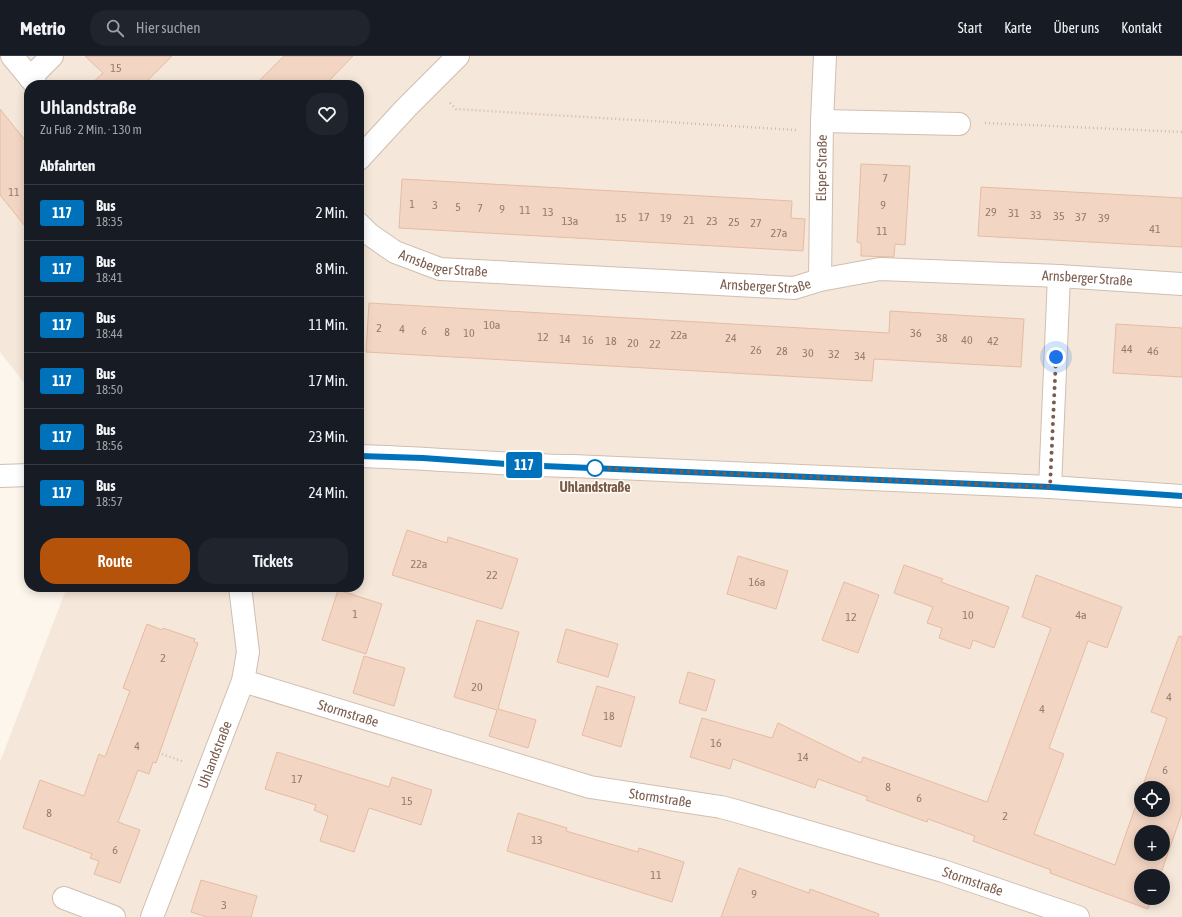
<!DOCTYPE html>
<html lang="de">
<head>
<meta charset="utf-8">
<style>
	:root { --surface:#171b24; --page:#20242c; --text:#f1f3f6; --muted:#9ea1a6; --line:#363941; --accent:#b45309 }
	body { margin:0; font-family:"Asap Condensed",sans-serif; background:var(--page); color:var(--text); height:100vh; display:flex; flex-direction:column; font-size:15px; white-space:nowrap }
	* { box-sizing:border-box; margin:0 }
	p { font-size:13px; color:var(--muted) }
	.icon { flex:none; width:22px; height:22px; fill:none; stroke:currentColor; stroke-width:2; stroke-linecap:round; stroke-linejoin:round }
	.map { position:relative; flex:1; overflow:hidden }
	.panel { position:absolute; left:24px; top:24px; width:340px; height:512px; display:flex; flex-direction:column; background:var(--surface); border-radius:16px; box-shadow:0 2px 10px #0003 }
	.panel>* { flex:none }
	.badge { padding:0 8px; border-radius:3px; font-size:14px; line-height:26px }
	.controls { position:absolute; left:1134px; top:725px; display:grid; gap:8px }
	.controls a { display:grid; place-items:center; width:36px; height:36px; border-radius:50%; background:var(--surface); box-shadow:0 2px 10px #0003; font-size:20px }
	.you { position:absolute; width:20px; height:20px; margin:-10px; border:3px solid #fff; border-radius:50%; background:#1a73e8; box-shadow:0 0 0 6px #1a73e833 }
	.map>.badge { position:absolute; translate:-50% -50%; box-shadow:0 0 0 2px #fff }
	h2 { padding:0 16px; font-size:15px; line-height:36px }
	.round { display:grid; place-items:center; flex:none; width:42px; height:42px; border-radius:16px; background:var(--page) }
	.summary { display:flex; align-items:center; justify-content:space-between; height:68px; padding:0 16px }
	h1 { font-size:19px; font-weight:600; line-height:30px }
	.action { display:flex; gap:8px; margin-top:auto; padding:8px 16px }
	.action a { flex:1; height:46px; border-radius:16px; background:var(--accent); color:#fff; font-size:16px; font-weight:600; line-height:46px; text-align:center }
	.action a+a { background:var(--page); color:var(--text) }
	ul { padding:0; list-style:none }
	li { display:flex; align-items:center; gap:12px; height:56px; padding:0 16px; border-top:1px solid var(--line) }
	li div { flex:1 }
	li b { display:block; font-size:15px }
	li em { font-style:normal }
	li .badge { min-width:44px; font-weight:700; text-align:center }
	header { display:flex; align-items:center; gap:24px; box-sizing:border-box; height:56px; padding:0 20px; background:var(--surface); border-bottom:1px solid var(--line) }
	header strong { font-size:19px }
	nav { display:flex; gap:22px; margin-inline-start:auto; font-size:14px }
	.search { width:280px; height:36px; background:var(--page); display:flex; align-items:center; gap:10px; box-sizing:border-box; padding:0 14px; border-radius:16px; color:var(--muted); font-size:15px }
	.map>svg:first-child { display:block }
</style>
</head>
<body>
<header>
<strong>Metrio</strong>
<div class="search"><svg class="icon" aria-label="search" viewBox="0 0 24 24"><circle cx="10" cy="10" r="6"/><path d="M15 15l6 6"/></svg>Hier suchen</div>
<nav><a>Start</a><a>Karte</a><a>Über uns</a><a>Kontakt</a></nav>
</header>
<div class="map">
<svg width="1182" height="861" viewBox="0 0 1182 861">
	<rect width="100%" height="100%" fill="#fdf6ec"/>
	<path fill="#f5e8da" fill-rule="evenodd" d="M0 0H1182V861H0V706L67 531H359V29H29V333L0 296ZM1141 732H1163V754H1141ZM1141 776H1163V798H1141ZM1141 820H1163V842H1141Z"/>
	<path fill="#f3d5c3" stroke="#e6bba3" fill-rule="evenodd" d="M85 0H172L143 29H90L103 17Z
		M284 0H353L325 29H255Z
		M0 53 29 89V175L0 139Z
		M861 108 910 110 905 189 895 188 894 201 861 200V187L857 186Z
		M402 123 792 145 791 162 805 163 803 195 399 172Z
		M981 131 1182 142V191L978 180Z
		M369 247 889 277 890 255 1024 263 1021 311 874 303 872 325 366 296Z
		M1116 268 1182 272V321L1113 317Z
		M407 474 447 487 448 481 518 503 502 553 392 519Z
		M738 500 788 515 776 553 727 538Z
		M904 509 943 523 941 526 1009 551 994 592 973 584 970 593 939 582 942 572 927 567 933 551 894 537Z
		M1036 519 1122 551 1107 592 1088 585 1049 692 1064 698 1034 778 1115 809 1141 735V754H1163V732H1142L1167 662 1151 656 1179 580 1182 581V757L1160 820H1141V842H1152L1148 853 1050 817 1051 814 973 785 975 780 928 763 927 766 866 744 868 741 818 723 815 732 733 703 730 713 690 701 702 662 772 682 778 667 861 707 863 701 987 746 1051 572 1022 561ZM1141 776H1163V798H1141Z
		M844 526 879 539 858 597 822 584Z
		M338 534 382 548 366 598 322 584Z
		M477 564 519 576 498 653 536 664 528 692 489 680 497 654 454 641Z
		M147 568 162 574 163 572 195 583 194 586 198 587 156 707 153 706 149 718 138 714 118 766 140 774 120 827 94 818 99 805 90 802 92 798 23 772 40 724 84 740 99 698 105 701 130 635 123 632Z
		M566 573 618 588 608 621 557 606Z
		M364 600 405 612 394 650 353 637Z
		M688 616 715 624 706 655 679 647Z
		M597 630 635 641 621 691 582 679Z
		M277 696 389 731 392 721 432 734 421 769 369 752 354 796 320 785 328 760 314 754 316 749 265 733Z
		M518 757 567 772 566 775 638 796 639 792 684 806 672 846 507 795Z
		M739 812 809 837 810 833 879 858 878 861H721Z
		M201 824 257 840 251 861H207L191 856Z"/>
	<g fill="none" stroke-linecap="round" stroke-linejoin="round">
		<g stroke="#d1beb0" stroke-width="24">
			<g id="minor">
				<path d="M12 0 36 29"/>
				<path d="M30 22 52 0"/>
				<path d="M822 65 959 68"/>
				<path d="M359 103 406 52 458 0"/>
				<path id="s1" d="M359 168 369 178 395 196 440 213 794 232 820 224 880 213 1059 220 1182 228"/>
				<path id="s2" d="M820 224 822 65 825 0"/>
				<path d="M359 400C431 402 502 409 573 410L1050 431 1182 440"/>
				<path d="M0 420 29 419"/>
				<path d="M1050 431 1059 220"/>
				<path id="s3" d="M243 625 590 731 721 751 736 755 943 815 1078 861"/>
				<path d="M64 842 114 861"/>
				<path id="s4" d="M152 861 243 625 248 596 240 531"/>
			</g>
		</g>
		<path stroke="#d9b8a5" stroke-width="2.5" stroke-dasharray="1 3" stroke-linecap="butt" d="M450 47 456 53 796 74
			M985 67 1182 76
			M162 698 184 706"/>
		<use href="#minor" stroke="#fff" stroke-width="22"/>
	</g>
	<g fill="none" stroke-linecap="round" stroke-linejoin="round">
		<g stroke="#fff" stroke-width="9">
			<path id="line" d="M359 400 423 402 519 409 1050 431 1182 440"/>
		</g>
		<use href="#line" stroke="#0072bc" stroke-width="6"/>
		<path stroke="#7a5c4d" stroke-width="4" stroke-dasharray="0 7.2" d="M595 412 1050 431 1056 301"/>
	</g>
	<circle fill="#fff" stroke="#0072bc" stroke-width="2" cx="595" cy="412" r="8"/>
	<g text-anchor="middle" dominant-baseline="central" stroke-width="3" stroke-linejoin="round" paint-order="stroke">
		<g font-size="12" fill="#987a6a">
			<text x="116" y="12">15</text>
			<text x="885" y="122">7</text>
			<text x="14" y="136">11</text>
			<text x="412" y="148">1</text>
			<text x="435" y="149">3</text>
			<text x="883" y="149">9</text>
			<text x="458" y="151">5</text>
			<text x="480" y="152">7</text>
			<text x="502" y="153">9</text>
			<text x="525" y="154">11</text>
			<text x="548" y="156">13</text>
			<text x="991" y="156">29</text>
			<text x="1014" y="157">31</text>
			<text x="1036" y="159">33</text>
			<text x="1059" y="160">35</text>
			<text x="644" y="161">17</text>
			<text x="1081" y="161">37</text>
			<text x="621" y="162">15</text>
			<text x="666" y="162">19</text>
			<text x="1104" y="162">39</text>
			<text x="689" y="164">21</text>
			<text x="570" y="165">13a</text>
			<text x="712" y="165">23</text>
			<text x="734" y="166">25</text>
			<text x="756" y="167">27</text>
			<text x="1155" y="173">41</text>
			<text x="882" y="175">11</text>
			<text x="779" y="177">27a</text>
			<text x="492" y="269">10a</text>
			<text x="379" y="272">2</text>
			<text x="402" y="273">4</text>
			<text x="424" y="275">6</text>
			<text x="447" y="276">8</text>
			<text x="469" y="277">10</text>
			<text x="916" y="277">36</text>
			<text x="679" y="279">22a</text>
			<text x="543" y="281">12</text>
			<text x="731" y="282">24</text>
			<text x="942" y="282">38</text>
			<text x="565" y="283">14</text>
			<text x="588" y="284">16</text>
			<text x="967" y="284">40</text>
			<text x="611" y="285">18</text>
			<text x="993" y="285">42</text>
			<text x="633" y="287">20</text>
			<text x="655" y="288">22</text>
			<text x="1127" y="293">44</text>
			<text x="756" y="294">26</text>
			<text x="782" y="295">28</text>
			<text x="1153" y="295">46</text>
			<text x="808" y="297">30</text>
			<text x="834" y="298">32</text>
			<text x="860" y="300">34</text>
			<text x="419" y="508">22a</text>
			<text x="492" y="519">22</text>
			<text x="757" y="526">16a</text>
			<text x="355" y="558">1</text>
			<text x="968" y="559">10</text>
			<text x="1081" y="559">4a</text>
			<text x="851" y="561">12</text>
			<text x="163" y="602">2</text>
			<text x="477" y="631">20</text>
			<text x="1169" y="641">4</text>
			<text x="1042" y="653">4</text>
			<text x="609" y="660">18</text>
			<text x="716" y="687">16</text>
			<text x="137" y="690">4</text>
			<text x="803" y="701">14</text>
			<text x="1165" y="714">6</text>
			<text x="297" y="723">17</text>
			<text x="888" y="731">8</text>
			<text x="919" y="742">6</text>
			<text x="407" y="745">15</text>
			<text x="49" y="757">8</text>
			<text x="1005" y="760">2</text>
			<text x="537" y="784">13</text>
			<text x="115" y="794">6</text>
			<text x="656" y="819">11</text>
			<text x="754" y="838">9</text>
			<text x="224" y="849">3</text>
		</g>
		<g font-size="14" fill="#7a5c4d" stroke="#fffaf3">
			<text stroke="none"><textPath href="#s2" startOffset="112">Elsper Straße</textPath></text>
			<text stroke="none"><textPath href="#s1" startOffset="96">Arnsberger Straße</textPath></text>
			<text stroke="none"><textPath href="#s1" startOffset="744">Arnsberger Straße</textPath></text>
			<text stroke="none"><textPath href="#s1" startOffset="420">Arnsberger Straße</textPath></text>
			<text stroke="none"><textPath href="#s3" startOffset="110">Stormstraße</textPath></text>
			<text stroke="none"><textPath href="#s4" startOffset="174">Uhlandstraße</textPath></text>
			<text stroke="none"><textPath href="#s3" startOffset="434">Stormstraße</textPath></text>
			<text stroke="none"><textPath href="#s3" startOffset="758">Stormstraße</textPath></text>
		</g>
		<g font-size="14" font-weight="bold" fill="#7a5c4d" stroke="#fffaf3">
			<text x="595" y="431">Uhlandstraße</text>
		</g>
	</g>
</svg>
<div class="controls">
<a><svg class="icon" aria-label="locate" viewBox="0 0 24 24"><circle cx="12" cy="12" r="6"/><path d="M12 2v4M12 18v4M2 12h4M18 12h4"/></svg></a>
<a>+</a>
<a>−</a>
</div>
<div class="you" style="left:1056px;top:301px"></div>
<b class="badge" style="left:524px;top:409px;background:#0072bc;color:#fff">117</b>
<section class="panel">
<div class="summary"><div><h1>Uhlandstraße</h1><p>Zu Fuß · 2 Min. · 130 m</p></div><a class="round"><svg class="icon" aria-label="heart" viewBox="0 0 24 24"><path d="M12 20l-8-8c-3-5 5-10 8-4 3-6 11-1 8 4z"/></svg></a></div>
<h2>Abfahrten</h2>
<ul>
<li><span class="badge" style="background:#0072bc;color:#fff">117</span><div><b>Bus</b><p>18:35</p></div><em>2 Min.</em></li>
<li><span class="badge" style="background:#0072bc;color:#fff">117</span><div><b>Bus</b><p>18:41</p></div><em>8 Min.</em></li>
<li><span class="badge" style="background:#0072bc;color:#fff">117</span><div><b>Bus</b><p>18:44</p></div><em>11 Min.</em></li>
<li><span class="badge" style="background:#0072bc;color:#fff">117</span><div><b>Bus</b><p>18:50</p></div><em>17 Min.</em></li>
<li><span class="badge" style="background:#0072bc;color:#fff">117</span><div><b>Bus</b><p>18:56</p></div><em>23 Min.</em></li>
<li><span class="badge" style="background:#0072bc;color:#fff">117</span><div><b>Bus</b><p>18:57</p></div><em>24 Min.</em></li>
</ul>
<div class="action"><a>Route</a><a>Tickets</a></div>
</section>
</div>
</body>
</html>
